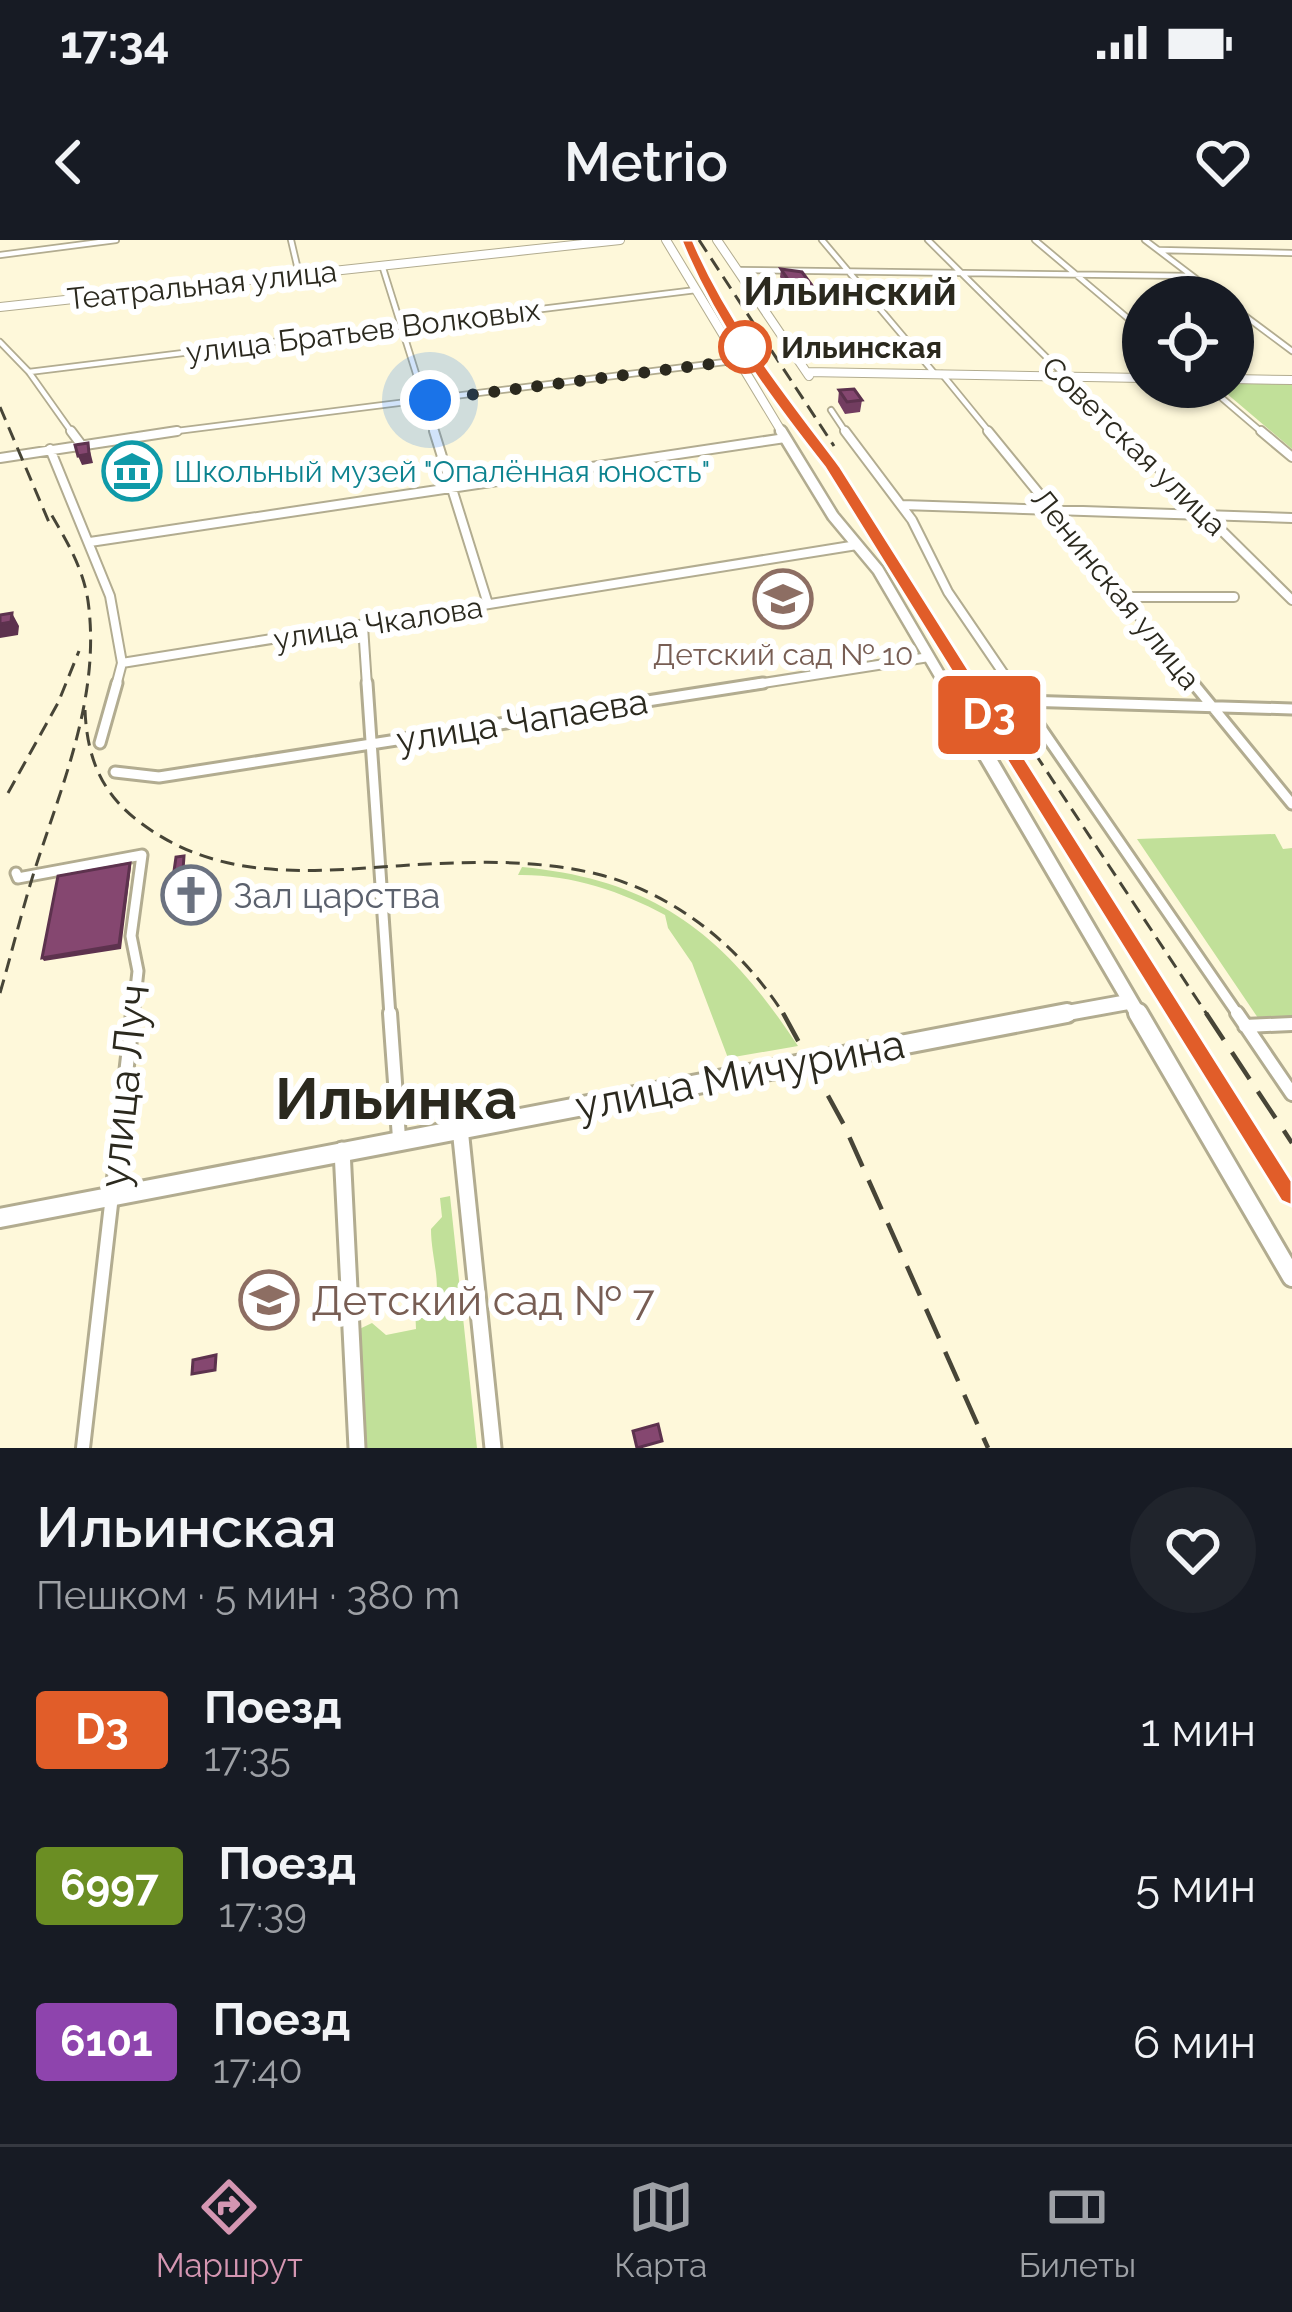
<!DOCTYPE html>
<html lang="ru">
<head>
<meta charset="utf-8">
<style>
	:root { --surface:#171b24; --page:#20242c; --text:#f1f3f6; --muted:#9ea1a6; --line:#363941; --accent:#d496b2 }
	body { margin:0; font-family:Raleway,sans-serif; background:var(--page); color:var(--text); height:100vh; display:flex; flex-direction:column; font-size:45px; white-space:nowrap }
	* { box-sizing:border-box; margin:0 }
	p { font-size:39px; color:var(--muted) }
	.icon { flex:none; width:66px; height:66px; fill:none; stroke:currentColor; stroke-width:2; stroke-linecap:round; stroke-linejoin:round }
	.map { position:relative; height:1208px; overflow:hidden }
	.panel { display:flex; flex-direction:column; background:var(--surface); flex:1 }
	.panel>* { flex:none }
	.badge { padding:0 24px; border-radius:9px; font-size:42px; line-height:78px }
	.fabs { position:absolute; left:1122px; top:36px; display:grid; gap:24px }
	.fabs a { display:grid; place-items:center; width:132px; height:132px; border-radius:50%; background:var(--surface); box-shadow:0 3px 9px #0004; font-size:60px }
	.you { position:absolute; width:60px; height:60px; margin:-30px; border:9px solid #fff; border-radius:50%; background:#1a73e8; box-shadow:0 0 0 18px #1a73e833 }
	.map>.badge { position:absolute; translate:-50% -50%; box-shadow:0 0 0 6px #fff }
	.round { display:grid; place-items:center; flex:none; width:126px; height:126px; border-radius:63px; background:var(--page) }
	.head { display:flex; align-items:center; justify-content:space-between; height:204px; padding:0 36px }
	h1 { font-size:57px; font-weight:600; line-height:90px }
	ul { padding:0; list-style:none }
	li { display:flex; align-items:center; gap:36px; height:156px; padding:0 36px }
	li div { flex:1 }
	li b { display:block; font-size:45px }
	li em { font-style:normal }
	li .badge { min-width:132px; font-weight:700; text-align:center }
	.status { display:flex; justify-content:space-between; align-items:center; height:84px; padding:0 60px; background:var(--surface); direction:ltr }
	.status svg { height:33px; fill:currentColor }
	header { display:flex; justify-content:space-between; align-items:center; height:156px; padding:0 36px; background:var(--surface); font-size:54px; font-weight:600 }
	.tab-bar { display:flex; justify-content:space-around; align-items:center; height:168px; border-top:3px solid var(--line); background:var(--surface); font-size:33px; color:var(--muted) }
	.tab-bar a { display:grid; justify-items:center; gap:6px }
	.tab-bar .current { color:var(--accent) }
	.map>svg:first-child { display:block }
</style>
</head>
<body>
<div class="status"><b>17:34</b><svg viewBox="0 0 49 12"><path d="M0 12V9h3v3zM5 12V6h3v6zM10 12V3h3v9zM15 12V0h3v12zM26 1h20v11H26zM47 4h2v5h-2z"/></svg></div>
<header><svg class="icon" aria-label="back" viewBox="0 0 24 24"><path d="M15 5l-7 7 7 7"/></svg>Metrio<svg class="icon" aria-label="heart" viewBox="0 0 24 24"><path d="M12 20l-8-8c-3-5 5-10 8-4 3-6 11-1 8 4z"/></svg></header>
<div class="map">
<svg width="1292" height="1208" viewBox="0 0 1292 1208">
	<rect width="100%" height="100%" fill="#fef8da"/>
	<path fill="#c1e099" d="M1233 141 1292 143V209L1219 147H1233Z
		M1275 594 1283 609 1292 608V778H1258L1137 599Z
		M522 627C657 640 725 695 798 806L728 818 692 723 668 688 665 675C621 651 569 634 518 635Z
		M450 956 477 1208H357L351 1093 372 1083 386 1095 416 1089 415 1067 435 1066C441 1039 431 1016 431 989L442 977 440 958Z"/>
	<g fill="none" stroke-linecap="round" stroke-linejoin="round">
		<g stroke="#b2ac90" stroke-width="8">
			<path id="minor-far3" d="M291 0 299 34
				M822 0 935 134
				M928 0 1124 194
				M1035 0 1143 91
				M1145 0 1220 57
				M1159 10 1292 13
				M0 15 116 0
				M382 25 435 194
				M738 30 1191 36
				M1233 67 1292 111
				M0 102 29 132 73 194
				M29 132 696 50
				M942 134 991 194
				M1209 147 1264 194
				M831 170 847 194
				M153 194 741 120"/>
		</g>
		<g stroke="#b2ac90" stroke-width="12">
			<path id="minor-far2" d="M71 191 80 203
				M434 191 488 364
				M845 191 912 280 948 352 1012 446
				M988 191 1196 446
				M1121 191 1292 360
				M1261 191 1292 217
				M50 209 110 356 122 423 857 305
				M0 218 177 191
				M902 265 1292 278
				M90 302 785 198
				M1124 357H1234
				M363 386 367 446
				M116 446 122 423
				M744 446 929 417"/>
		</g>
		<g stroke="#b2ac90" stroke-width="15">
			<path id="minor-far1" d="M367 443 390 776
				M1010 443 1239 776
				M1193 443 1292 564
				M1023 461 1292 469
				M100 503 117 443
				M115 532 159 537 763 443
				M16 633 18 638 142 615 131 696 138 731 133 776"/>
		</g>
		<g stroke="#b2ac90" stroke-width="18">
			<path id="minor" d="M390 773 399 898
				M1237 773 1292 854
				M1245 786 1292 784
				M83 1208 133 773"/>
		</g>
		<g stroke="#b2ac90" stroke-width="10">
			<path id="tertiary-far1" d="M0 67 620 0"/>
		</g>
		<g stroke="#b2ac90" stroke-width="21">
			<path id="tertiary" d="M460 888 493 1208
				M342 910 357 1208"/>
		</g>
		<g stroke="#b2ac90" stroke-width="10">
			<path id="secondary-far3" d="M666 0 783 194
				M717 0 809 136
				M807 132 1143 138
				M1233 139 1292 140"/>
		</g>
		<g stroke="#b2ac90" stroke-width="15">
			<path id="secondary-far2" d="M781 191 833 276 878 330 946 446"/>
		</g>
		<g stroke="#b2ac90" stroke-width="20">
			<path id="secondary-far1" d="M944 443 1139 776
				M1051 776 1128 762"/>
		</g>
		<g stroke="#b2ac90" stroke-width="24">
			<path id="secondary" d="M1138 773 1292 1037
				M0 978 1067 773"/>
		</g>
		<use href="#minor-far3" stroke="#fff" stroke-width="4.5"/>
		<use href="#minor-far2" stroke="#fff" stroke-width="8"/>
		<use href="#minor-far1" stroke="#fff" stroke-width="9"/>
		<use href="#minor" stroke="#fff" stroke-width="12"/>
		<use href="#tertiary-far1" stroke="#fff" stroke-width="8"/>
		<use href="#tertiary" stroke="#fff" stroke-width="15"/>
		<use href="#secondary-far3" stroke="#fff" stroke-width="8"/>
		<use href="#secondary-far2" stroke="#fff" stroke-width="10"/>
		<use href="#secondary-far1" stroke="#fff" stroke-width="14"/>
		<use href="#secondary" stroke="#fff" stroke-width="18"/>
		<path stroke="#474537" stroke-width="3" stroke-dasharray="14 8" stroke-linecap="butt" d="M687 0 730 90 832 226 1181 776
			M699 0 834 206
			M0 167 51 287
			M85 470C87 520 103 557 145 586 238 653 348 625 455 623 504 621 553 623 601 635 679 656 742 709 785 776
			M1011 477 1208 776
			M8 553 58 463 79 411
			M0 753C12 712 22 670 35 629 63 542 101 454 88 361 83 327 65 298 48 269"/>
		<path stroke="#474537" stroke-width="4.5" stroke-dasharray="32 15" stroke-linecap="butt" d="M783 773 844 885 988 1208
			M1179 773 1292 951
			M1206 773 1292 903"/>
	</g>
	<path fill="#723d60" d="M781 29 814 48 813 57 794 58 780 37Z
		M839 150 862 160 860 172 845 174 838 162Z"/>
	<path fill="#5d324e" d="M88 203 93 223 82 225 78 216Z
		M12 373 19 386 18 395 0 398V384Z
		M130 623 131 626 121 709 44 721 42 718Z"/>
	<path fill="#854770" stroke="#5d324e" stroke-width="3" d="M781 29 802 32 814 48 795 50Z
		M854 149 862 160 847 162 839 150Z
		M88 203 89 214 78 216 75 205Z
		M12 373 11 382 0 384V375Z
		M184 616 183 630 174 631 176 617Z
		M130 623 119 705 42 718 58 636Z
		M216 1115 215 1130 192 1134 193 1120Z
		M658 1184 662 1201 637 1208 633 1191Z"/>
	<path fill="#e15d29" stroke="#fff" stroke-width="3" d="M681 0H693C729 84 785 153 840 226L1292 941V966L1281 961 825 228C769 157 715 84 681 0Z"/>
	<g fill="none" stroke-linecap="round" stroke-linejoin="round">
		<path stroke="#2b291e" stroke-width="12" stroke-dasharray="0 21.6" d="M430 160 741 120 745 107"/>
	</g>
	<defs>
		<g id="museum-ring" transform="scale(3)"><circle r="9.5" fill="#fff" stroke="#0f9aa8" stroke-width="1.5"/><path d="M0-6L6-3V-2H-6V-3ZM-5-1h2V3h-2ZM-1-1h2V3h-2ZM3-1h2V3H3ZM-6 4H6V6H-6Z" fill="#0f9aa8"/></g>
		<g id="school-ring" transform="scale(3)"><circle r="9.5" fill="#fff" stroke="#8d6e63" stroke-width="1.5"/><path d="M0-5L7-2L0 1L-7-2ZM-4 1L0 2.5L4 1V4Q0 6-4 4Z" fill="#8d6e63"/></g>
		<g id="church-ring" transform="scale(3)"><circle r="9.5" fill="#fff" stroke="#6b7280" stroke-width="1.5"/><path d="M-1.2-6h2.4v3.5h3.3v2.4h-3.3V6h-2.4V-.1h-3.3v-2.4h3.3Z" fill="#6b7280"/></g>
	</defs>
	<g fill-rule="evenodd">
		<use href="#museum-ring" x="132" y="231"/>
		<use href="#school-ring" x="783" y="359"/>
		<use href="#church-ring" x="191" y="655"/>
		<use href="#school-ring" x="269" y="1060"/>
	</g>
	<circle fill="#fff" stroke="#e15d29" stroke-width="6" cx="745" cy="107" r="24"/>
	<g text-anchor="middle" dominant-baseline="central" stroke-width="12" stroke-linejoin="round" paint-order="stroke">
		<g font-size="30" fill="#2b291e" stroke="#fff">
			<text transform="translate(202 45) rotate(-6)">Театральная улица</text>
			<text transform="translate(363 91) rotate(-7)">улица Братьев Волковых</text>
			<text transform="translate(1134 206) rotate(44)">Советская улица</text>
			<text transform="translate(1116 349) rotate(51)">Ленинская улица</text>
			<text transform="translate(378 383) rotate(-9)">улица Чкалова</text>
		</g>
		<g font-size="30" font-weight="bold" fill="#2b291e" stroke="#fff" text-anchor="start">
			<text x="781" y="107">Ильинская</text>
		</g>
		<g font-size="30" fill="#0d838f" stroke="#fff" text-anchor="start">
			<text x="174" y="231">Школьный музей "Опалённая юность"</text>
		</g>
		<g font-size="30" fill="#785e54" stroke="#fff">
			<text x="783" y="414">Детский сад № 10</text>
		</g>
		<g font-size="36" fill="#2b291e" stroke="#fff">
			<text transform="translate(522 480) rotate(-9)">улица Чапаева</text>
		</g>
		<g font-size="36" fill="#5b616d" stroke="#fff" text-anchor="start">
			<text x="233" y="655">Зал царства</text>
		</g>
		<g font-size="39" font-weight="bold" fill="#2b291e" stroke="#fff">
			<text x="850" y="51">Ильинский</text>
		</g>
		<g font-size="42" fill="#2b291e" stroke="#fff">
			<text transform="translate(740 835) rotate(-11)">улица Мичурина</text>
			<text transform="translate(124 846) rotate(-84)">улица Луч</text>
		</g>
		<g font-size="42" fill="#785e54" stroke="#fff" text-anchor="start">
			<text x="311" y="1060">Детский сад № 7</text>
		</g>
		<g font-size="57" font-weight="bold" fill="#2b291e" stroke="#fff">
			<text x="396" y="858">Ильинка</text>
		</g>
	</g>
</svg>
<div class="fabs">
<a><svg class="icon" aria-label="locate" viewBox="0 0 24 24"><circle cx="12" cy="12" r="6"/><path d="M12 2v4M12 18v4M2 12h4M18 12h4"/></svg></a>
</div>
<div class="you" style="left:430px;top:160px"></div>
<b class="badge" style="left:989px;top:475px;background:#e15d29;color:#fff">D3</b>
</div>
<section class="panel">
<div class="head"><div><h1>Ильинская</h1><p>Пешком · 5 мин · 380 m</p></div><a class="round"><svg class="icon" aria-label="heart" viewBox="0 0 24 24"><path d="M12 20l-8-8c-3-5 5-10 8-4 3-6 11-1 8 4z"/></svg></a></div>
<ul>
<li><span class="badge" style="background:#e15d29;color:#fff">D3</span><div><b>Поезд</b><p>17:35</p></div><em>1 мин</em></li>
<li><span class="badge" style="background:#6b8e23;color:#fff">6997</span><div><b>Поезд</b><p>17:39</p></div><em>5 мин</em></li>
<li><span class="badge" style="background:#8e44ad;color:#fff">6101</span><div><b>Поезд</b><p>17:40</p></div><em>6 мин</em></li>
</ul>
</section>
<nav class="tab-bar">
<a class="current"><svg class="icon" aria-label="directions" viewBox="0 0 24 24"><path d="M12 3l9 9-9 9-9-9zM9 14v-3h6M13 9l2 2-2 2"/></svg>Маршрут</a>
<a><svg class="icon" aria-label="map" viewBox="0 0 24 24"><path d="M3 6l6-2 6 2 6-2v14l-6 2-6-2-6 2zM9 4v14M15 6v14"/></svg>Карта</a>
<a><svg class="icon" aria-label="tickets" viewBox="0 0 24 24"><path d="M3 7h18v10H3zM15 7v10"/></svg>Билеты</a>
</nav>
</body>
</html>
